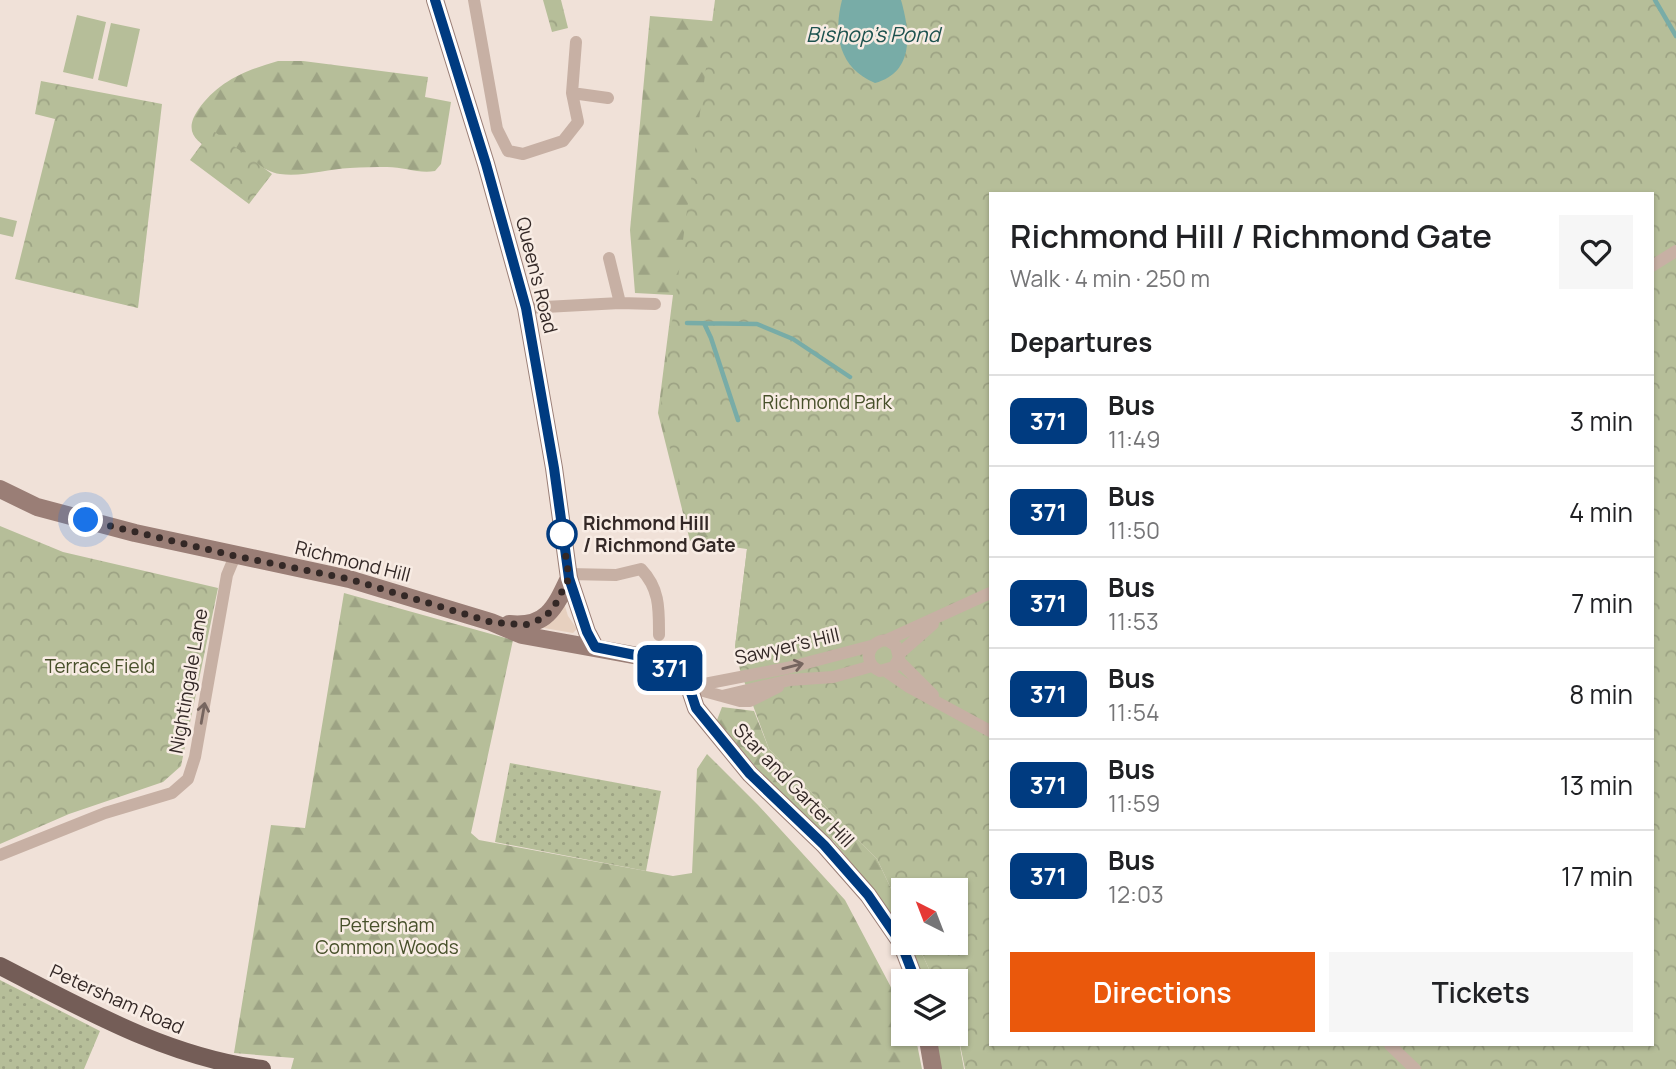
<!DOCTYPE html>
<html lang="en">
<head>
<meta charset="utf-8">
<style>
	:root { --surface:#fff; --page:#f6f6f6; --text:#202124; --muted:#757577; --line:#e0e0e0; --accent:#ea580c }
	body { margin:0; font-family:Manrope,sans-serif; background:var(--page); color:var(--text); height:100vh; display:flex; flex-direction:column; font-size:26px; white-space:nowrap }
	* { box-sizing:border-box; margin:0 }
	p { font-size:23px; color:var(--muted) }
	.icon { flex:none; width:38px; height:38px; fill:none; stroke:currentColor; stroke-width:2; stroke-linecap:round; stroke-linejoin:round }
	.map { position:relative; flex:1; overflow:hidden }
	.details { position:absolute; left:989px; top:192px; width:665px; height:854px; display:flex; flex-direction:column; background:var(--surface); border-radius:0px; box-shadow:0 2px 5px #0004 }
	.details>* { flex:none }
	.badge { padding:0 14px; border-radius:10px; font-size:24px; line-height:46px }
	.needle { width:46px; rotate:318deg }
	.tools { position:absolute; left:891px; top:878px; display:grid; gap:14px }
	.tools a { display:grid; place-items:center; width:77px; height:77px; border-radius:0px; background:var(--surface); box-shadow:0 2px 5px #0004; font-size:35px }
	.you { position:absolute; width:35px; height:35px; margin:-18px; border:5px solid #fff; border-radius:50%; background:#1a73e8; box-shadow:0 0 0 10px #1a73e833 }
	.map>.badge { position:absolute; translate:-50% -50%; box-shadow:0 0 0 4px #fff }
	h2 { padding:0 21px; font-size:26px; line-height:63px }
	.round { display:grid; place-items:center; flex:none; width:74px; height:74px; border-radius:0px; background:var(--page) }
	.summary { display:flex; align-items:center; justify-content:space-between; height:119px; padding:0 21px }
	h1 { font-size:33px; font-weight:600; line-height:52px }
	.button { display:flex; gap:14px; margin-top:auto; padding:14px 21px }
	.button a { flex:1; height:80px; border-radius:0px; background:var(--accent); color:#fff; font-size:28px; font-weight:600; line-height:80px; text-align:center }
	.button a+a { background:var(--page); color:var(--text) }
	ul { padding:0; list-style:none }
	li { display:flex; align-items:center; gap:21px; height:91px; padding:0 21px; border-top:2px solid var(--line) }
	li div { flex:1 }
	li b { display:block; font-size:26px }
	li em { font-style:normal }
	li .badge { min-width:77px; font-weight:700; text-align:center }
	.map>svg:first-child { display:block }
</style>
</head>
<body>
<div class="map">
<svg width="1676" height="1069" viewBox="0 0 1676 1069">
	<defs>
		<pattern id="grass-dots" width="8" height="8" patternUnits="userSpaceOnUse" patternTransform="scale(1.75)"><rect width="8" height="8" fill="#b6be99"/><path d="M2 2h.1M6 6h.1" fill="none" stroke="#9da384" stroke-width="1.8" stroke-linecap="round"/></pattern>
		<pattern id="forest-firs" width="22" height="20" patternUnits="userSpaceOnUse" patternTransform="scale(1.75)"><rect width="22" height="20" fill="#b6be99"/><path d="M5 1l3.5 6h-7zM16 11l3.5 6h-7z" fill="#9da384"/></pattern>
		<pattern id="park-crowns" width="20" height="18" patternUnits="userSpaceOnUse" patternTransform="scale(1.75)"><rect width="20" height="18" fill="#b6be99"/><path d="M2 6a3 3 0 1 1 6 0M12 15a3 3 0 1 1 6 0" fill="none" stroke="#9da384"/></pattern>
	</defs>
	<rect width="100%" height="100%" fill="#f0e1d8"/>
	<path fill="url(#grass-dots)" d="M510 763 661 791 646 871 495 842Z
		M0 980 100 1031 84 1069H0Z"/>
	<path fill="url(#forest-firs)" d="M650 16 712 21 739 28 751 638 735 647 747 549 690 541 658 413 673 295 635 293 630 230Z
		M278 61H303L428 77 425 97 451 102 441 164 435 171C419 174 404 167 387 167 375 167 362 167 350 168 327 169 303 177 280 174 270 173 260 165 250 162 227 154 173 146 198 110 218 81 246 70 278 61Z
		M344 593 513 640 471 833 479 840 673 876 692 873 697 769 707 754 758 805 845 900 903 1010V1034H915L922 1069H291L294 1058 234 1053 271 825 305 828Z
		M722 707 754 711 769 749 877 859 903 914V933L867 882 834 842 779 795 717 720Z
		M908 943H917L935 982H922Z
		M956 1025 964 1069H941L934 1034H956Z"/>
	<path fill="url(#park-crowns)" fill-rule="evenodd" d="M543 0H561L568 28 552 32Z
		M715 0H1676V1069H965L956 1025V982H935L917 943H956V891H903V914L877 859 769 749 740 670 735 647 747 549 688 513 660 413ZM990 194H1652V1045H990Z
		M41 81 162 104 138 308 15 279 55 119 35 114Z
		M212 130 272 174 249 204 190 160Z
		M0 526 63 552 218 588 181 766 163 782 69 814 0 844Z"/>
	<path fill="#b6be99" d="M77 15 106 22 93 79 63 72Z
		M111 23 140 29 127 87 98 80Z
		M0 217 17 221 13 237 0 234Z"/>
	<path fill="#e7d0bf" d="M563 600 568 616 577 629 573 633 538 627Z"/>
	<path fill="#78aca7" d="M842 0H901C910 32 915 72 875 83 839 68 833 35 842 0Z"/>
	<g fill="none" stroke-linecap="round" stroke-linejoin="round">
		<path stroke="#78aca7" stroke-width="4.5" d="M1655 0 1676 36
			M687 323 757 324 793 339 850 377
			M704 323 711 338 738 420"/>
		<path stroke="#c7b0a4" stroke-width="12" d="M474 0 497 129 508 151 523 154 563 141 578 122 572 93 576 42
			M572 93 608 98
			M609 258 620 303
			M1652 266 1676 251
			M526 308 620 303 655 304
			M568 574 616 575 641 569C660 589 659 609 659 635
			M887 640 896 646 899 658 894 667 880 671C862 663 867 641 887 640L990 593
			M899 654 933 624
			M898 660 933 695
			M886 671 909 687 990 731
			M689 687 787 668 871 646
			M689 687 740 701H750L778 687
			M722 696 790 680 833 677 872 666
			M0 855 105 813 172 793 188 779 195 757 227 575 235 556
			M1390 1045 1415 1069"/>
		<path stroke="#9a7e76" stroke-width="18" d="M435 0 486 164 526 308 554 468 569 578 587 632 595 647
			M0 489 37 507 135 533 349 579 491 622 522 635 655 659 670 668 689 687 696 708 750 774 824 845 868 895 901 943 916 982
			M509 624C546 628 555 608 569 578
			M927 1034 933 1069"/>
		<path stroke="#745d57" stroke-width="18" d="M0 966C84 1009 167 1057 262 1069"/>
	</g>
	<defs><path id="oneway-shaft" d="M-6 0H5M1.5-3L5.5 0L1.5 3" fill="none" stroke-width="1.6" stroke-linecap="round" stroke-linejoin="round" transform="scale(1.75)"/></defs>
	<g stroke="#76655f">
		<use href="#oneway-shaft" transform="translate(793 666) rotate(-14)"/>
		<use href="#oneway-shaft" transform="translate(203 713) rotate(-80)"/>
	</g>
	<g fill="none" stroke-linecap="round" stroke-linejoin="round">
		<g stroke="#fff" stroke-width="16">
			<path id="line" d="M435 0 486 164 526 308 554 468 569 578 587 632 595 647 655 659 670 668 689 687 696 708 750 774 824 845 868 895 901 943 916 982"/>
		</g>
		<use href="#line" stroke="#003b80" stroke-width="10"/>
		<path stroke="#332826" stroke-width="7" stroke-dasharray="0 12.6" d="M86 520 235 556 349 579 491 622 525 625 544 618 554 607 569 578 562 530V534"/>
	</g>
	<circle fill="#fff" stroke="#003b80" stroke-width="3.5" cx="562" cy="534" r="14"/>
	<g text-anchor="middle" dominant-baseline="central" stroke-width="5" stroke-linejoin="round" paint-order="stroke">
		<g font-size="19" fill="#332826" stroke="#f8ece4">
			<text transform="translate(537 275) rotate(76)">Queen's Road</text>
			<text transform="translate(353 561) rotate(14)">Richmond Hill</text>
			<text transform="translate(787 646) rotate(-13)">Sawyer's Hill</text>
			<text transform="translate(188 681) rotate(-80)">Nightingale Lane</text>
			<text transform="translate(794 785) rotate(46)">Star and Garter Hill</text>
			<text transform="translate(117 999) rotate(24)">Petersham Road</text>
		</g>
		<g font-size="19" fill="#47502a" stroke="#f8ece4">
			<text x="827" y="402">Richmond Park</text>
			<text x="100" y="666">Terrace Field</text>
			<text x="387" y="925">Petersham<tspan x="387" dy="22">Common Woods</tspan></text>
		</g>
		<g font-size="19" font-weight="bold" fill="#332826" stroke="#f8ece4" text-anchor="start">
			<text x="583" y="523">Richmond Hill<tspan x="583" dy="22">/ Richmond Gate</tspan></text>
		</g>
		<g font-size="21" font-style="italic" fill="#1d524f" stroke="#f8ece4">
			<text x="873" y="34">Bishop's Pond</text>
		</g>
	</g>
</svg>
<div class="tools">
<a><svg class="needle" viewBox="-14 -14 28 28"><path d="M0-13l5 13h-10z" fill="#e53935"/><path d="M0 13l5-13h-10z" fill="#757577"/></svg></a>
<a><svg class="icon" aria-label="layers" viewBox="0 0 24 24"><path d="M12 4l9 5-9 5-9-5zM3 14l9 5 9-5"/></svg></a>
</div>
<div class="you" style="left:86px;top:520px"></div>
<b class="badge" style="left:670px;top:668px;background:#003b80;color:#fff">371</b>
<section class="details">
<div class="summary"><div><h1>Richmond Hill / Richmond Gate</h1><p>Walk · 4 min · 250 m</p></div><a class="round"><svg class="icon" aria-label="heart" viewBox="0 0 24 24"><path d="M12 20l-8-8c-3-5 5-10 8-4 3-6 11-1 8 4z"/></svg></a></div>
<h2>Departures</h2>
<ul>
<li><span class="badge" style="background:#003b80;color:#fff">371</span><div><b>Bus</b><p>11:49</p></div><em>3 min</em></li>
<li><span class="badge" style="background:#003b80;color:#fff">371</span><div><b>Bus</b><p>11:50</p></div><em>4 min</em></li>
<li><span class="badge" style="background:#003b80;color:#fff">371</span><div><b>Bus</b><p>11:53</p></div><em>7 min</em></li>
<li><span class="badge" style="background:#003b80;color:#fff">371</span><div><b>Bus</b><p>11:54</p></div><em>8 min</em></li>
<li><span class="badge" style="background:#003b80;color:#fff">371</span><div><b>Bus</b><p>11:59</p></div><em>13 min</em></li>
<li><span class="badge" style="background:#003b80;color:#fff">371</span><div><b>Bus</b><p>12:03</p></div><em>17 min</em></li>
</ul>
<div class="button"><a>Directions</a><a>Tickets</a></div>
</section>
</div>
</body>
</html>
